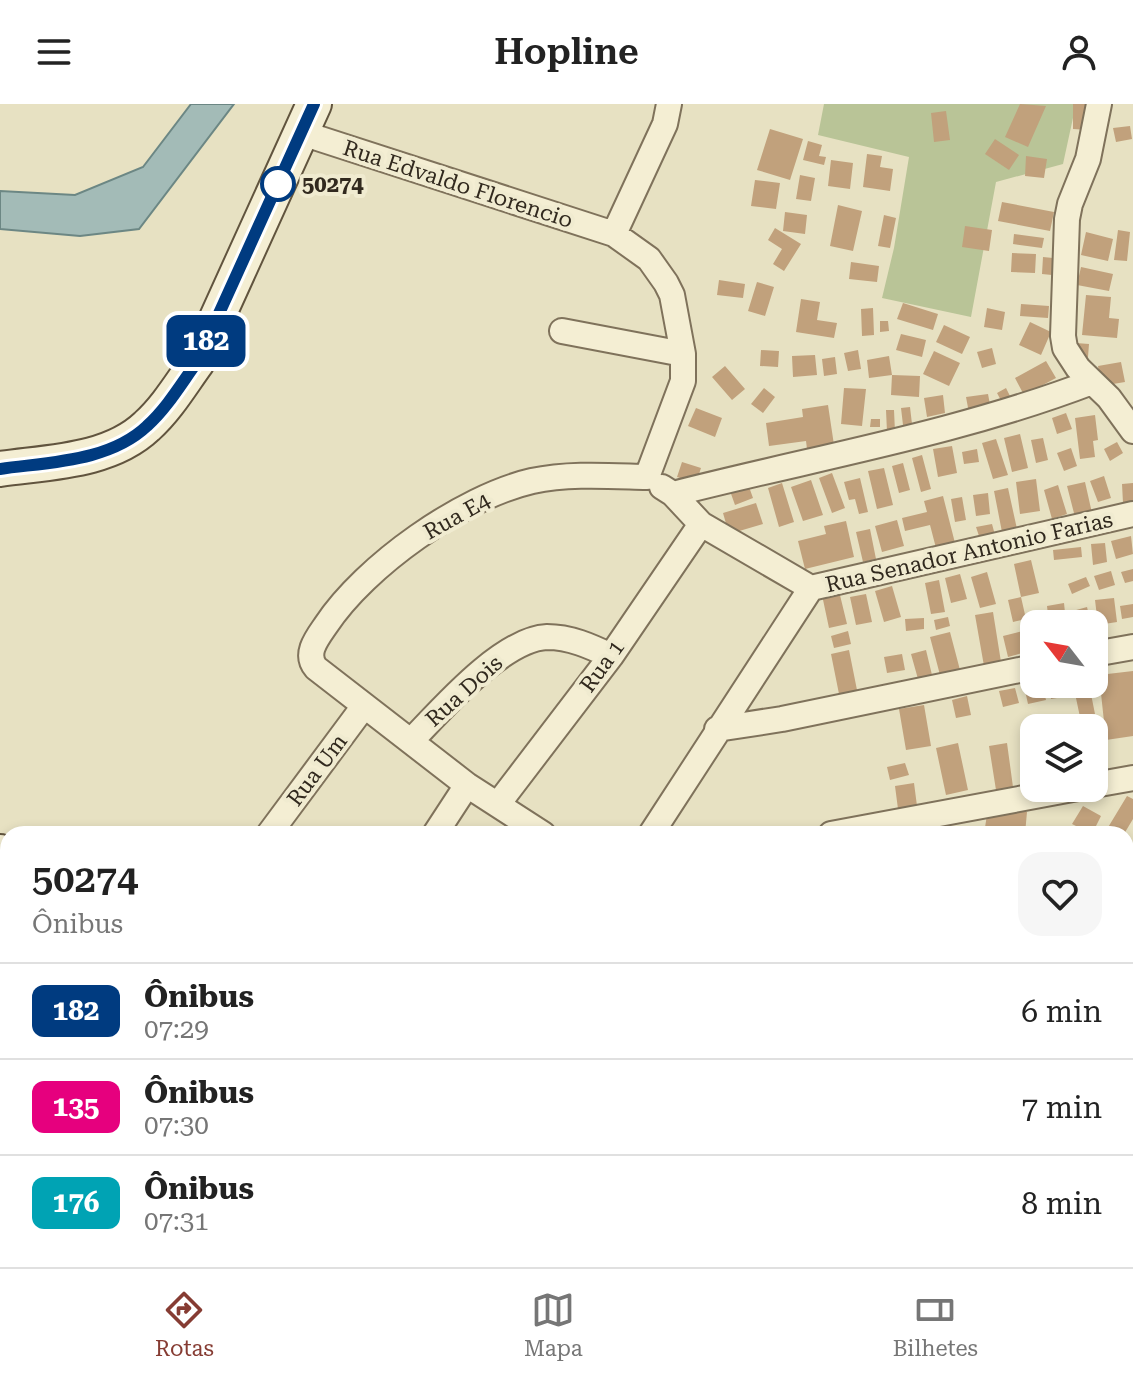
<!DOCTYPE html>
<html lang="pt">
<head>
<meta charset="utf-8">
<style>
	:root { --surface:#fff; --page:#f6f6f6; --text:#222; --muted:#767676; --line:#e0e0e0; --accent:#863c33 }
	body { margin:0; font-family:"Roboto Serif",serif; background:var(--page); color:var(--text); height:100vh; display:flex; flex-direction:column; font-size:30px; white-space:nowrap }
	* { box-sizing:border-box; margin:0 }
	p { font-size:26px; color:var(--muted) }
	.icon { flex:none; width:44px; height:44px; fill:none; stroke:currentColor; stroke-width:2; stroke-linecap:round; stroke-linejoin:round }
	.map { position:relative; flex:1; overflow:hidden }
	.panel { position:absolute; left:0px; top:722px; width:1134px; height:442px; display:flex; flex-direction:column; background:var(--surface); border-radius:24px 24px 0 0; box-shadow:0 4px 12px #0003 }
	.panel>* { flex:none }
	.badge { padding:0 16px; border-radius:12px; font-size:28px; line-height:52px }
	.needle { width:52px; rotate:301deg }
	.controls { position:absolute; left:1020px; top:506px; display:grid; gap:16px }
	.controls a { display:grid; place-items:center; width:88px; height:88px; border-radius:16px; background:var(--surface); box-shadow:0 4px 12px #0003; font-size:40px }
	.map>.badge { position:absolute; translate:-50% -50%; box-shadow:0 0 0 4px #fff }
	.round { display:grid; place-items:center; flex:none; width:84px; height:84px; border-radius:24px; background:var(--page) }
	.head { display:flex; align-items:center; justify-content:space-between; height:136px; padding:0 32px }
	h1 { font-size:38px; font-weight:600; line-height:60px }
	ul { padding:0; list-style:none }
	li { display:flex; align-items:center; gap:24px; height:96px; padding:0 32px; border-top:2px solid var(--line) }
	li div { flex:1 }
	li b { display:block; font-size:30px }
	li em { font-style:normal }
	li .badge { min-width:88px; font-weight:700; text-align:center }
	header { display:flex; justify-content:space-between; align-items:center; height:104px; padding:0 32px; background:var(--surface); font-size:36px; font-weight:600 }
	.dock { display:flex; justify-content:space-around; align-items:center; height:112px; border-top:2px solid var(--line); background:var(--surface); font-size:22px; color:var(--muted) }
	.dock a { display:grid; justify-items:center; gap:4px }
	.dock .selected { color:var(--accent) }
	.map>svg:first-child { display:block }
</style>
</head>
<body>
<header><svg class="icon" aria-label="menu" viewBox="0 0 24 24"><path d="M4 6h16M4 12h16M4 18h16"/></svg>Hopline<svg class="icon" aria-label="person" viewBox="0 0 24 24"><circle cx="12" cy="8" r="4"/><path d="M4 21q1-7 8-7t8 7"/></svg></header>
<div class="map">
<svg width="1133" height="1163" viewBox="0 0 1133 1163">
	<rect width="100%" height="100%" fill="#e7e1c2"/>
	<path fill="#b9c497" d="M824 0H1076L1063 60 996 78 971 213 882 194 894 144 909 53 818 31Z"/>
	<path fill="#a3bbb7" stroke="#6c8784" stroke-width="2" d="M191 0H234L139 125 80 132 0 125V87L75 91 143 63Z"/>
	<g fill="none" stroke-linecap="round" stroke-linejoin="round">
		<path stroke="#a3bbb7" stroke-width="42" d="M1126 1134 1133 1129
			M1087 1163 1097 1156"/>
	</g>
	<path fill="#c1a17c" d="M1020 0 1046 2 1028 43 1005 33Z
		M1073 0H1088V26L1073 25Z
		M946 7 950 36 934 38 931 9Z
		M1130 22 1132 35 1116 38 1113 24Z
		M770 25 803 35 790 76 757 66Z
		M995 35 1019 51 1009 66 985 50Z
		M808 37 822 41 819 52 826 53 824 61 803 56Z
		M867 50 882 52 880 63 893 65 890 87 863 83Z
		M1026 52 1047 55 1044 74 1025 72Z
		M831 56 853 59 850 85 828 82Z
		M800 71 815 74 811 97 796 95Z
		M755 76 780 79 776 105 751 102Z
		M1002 98 1054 108 1050 127 998 117Z
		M838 101 862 107 853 147 830 142Z
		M785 108 807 111 805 130 783 127Z
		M884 111 896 114 890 144 878 142Z
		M965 122 992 126 989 147 962 143Z
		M775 124 801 140 784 167 773 160 782 145 768 136Z
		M1118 126 1130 128 1127 157 1114 156Z
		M1086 128 1113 135 1108 157 1081 151Z
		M1014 130 1044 134 1042 144 1013 140Z
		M1012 149 1036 150 1035 169 1011 168Z
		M1043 153 1053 154 1052 171 1042 170Z
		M851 158 879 162 877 178 849 175Z
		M1081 163 1113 170 1109 187 1077 181Z
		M719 176 745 180 743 194 717 191Z
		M757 178 774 183 765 212 748 207Z
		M1086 191 1111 193 1109 214 1119 215 1117 234 1082 231Z
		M801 195 820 198 817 216 837 219 834 234 796 228Z
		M903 199 938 210 933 226 897 215Z
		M1021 200 1049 202 1048 214 1020 212Z
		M873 204 874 231 862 232 861 205Z
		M987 204 1005 208 1002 226 984 223Z
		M880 217H888L889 227 880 228Z
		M1030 218 1051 228 1041 251 1019 241Z
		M944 221 970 233 962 250 936 238Z
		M901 230 926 236 922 253 896 246Z
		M1076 239 1089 240 1088 253H1075Z
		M992 244 996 260 982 264 977 248Z
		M761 246 779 247 778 263 760 262Z
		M858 246 861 265 848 267 844 249Z
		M934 247 960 259 949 282 923 270Z
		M815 251 817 271 793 273 792 252Z
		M889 252 892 271 869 274 867 256Z
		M835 253 837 270 824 272 822 255Z
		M1046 257 1056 274 1024 291 1015 274Z
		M1121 258 1125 278 1101 282 1098 262Z
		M725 262 745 285 732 296 712 273Z
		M892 271 920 272 919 293 891 291Z
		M764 284 775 293 763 309 751 300Z
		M844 284 866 285 862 322 841 320Z
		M1006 284 1013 298 1004 302 997 289Z
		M988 290 991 306 969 309 966 293Z
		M943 291 945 309 927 313 924 294Z
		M828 301 834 341 807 345 806 337 769 342 766 319 803 313 802 305Z
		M910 303 912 320 903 321 901 304Z
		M696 304 722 314 715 333 688 322Z
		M886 306H894L895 328H887Z
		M1066 309 1072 325 1057 330 1052 314Z
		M1095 311 1098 336 1093 337 1095 353 1080 355 1075 314Z
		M871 315H880V323H870Z
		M1020 330 1028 364 1012 368 1004 334Z
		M1043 334 1048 356 1036 359 1031 336Z
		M996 335 1008 371 993 375 982 339Z
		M1117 338 1123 349 1110 357 1104 345Z
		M952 342 957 369 938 373 933 345Z
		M1071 344 1077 362 1064 367 1057 349Z
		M977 345 979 358 964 360 962 348Z
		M922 351 931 385 921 388 912 354Z
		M682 358 701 364 696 379 677 373Z
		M903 359 910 386 899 389 892 362Z
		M884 364 893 401 877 405 868 367Z
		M832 369 845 404 832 409 819 374Z
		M1104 372 1111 394 1098 398 1090 377Z
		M860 374 868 408 859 410 855 395 849 396 844 378Z
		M1036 375 1040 407 1020 410 1016 378Z
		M811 376 823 411 803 417 791 383Z
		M1085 378 1092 409 1075 413 1067 382Z
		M782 379 794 418 779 423 768 384Z
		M1133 379V398L1123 399 1122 380Z
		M748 380 753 394 735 401 730 387Z
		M1058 381 1067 410 1052 415 1044 386Z
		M1008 384 1017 425 1002 428 994 387Z
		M988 389 990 410 976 412 973 391Z
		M943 392 955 439 936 444 930 421 905 427 902 414 927 408 924 397Z
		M962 393 966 416 955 418 951 395Z
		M756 399 763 420 729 430 723 409Z
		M897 416 904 442 882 448 875 422Z
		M846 417 854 453 805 465 798 437 826 430 824 422Z
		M992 420 995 431 980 435 976 423Z
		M870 425 876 455 863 458 856 428Z
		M1131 432 1133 450 1116 455 1111 437Z
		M1105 439 1107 458 1093 461 1091 440Z
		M1081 443 1082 453 1054 456 1053 446Z
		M1031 456 1039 489 1021 493 1014 460Z
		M1133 465V477L1125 479 1121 468Z
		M1111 467 1115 481 1099 486 1094 472Z
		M987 468 996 500 980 504 971 473Z
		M960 470 967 495 951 499 945 474Z
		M1086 473 1090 482 1072 490 1068 480Z
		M939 476 945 508 931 510 925 479Z
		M892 482 901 513 884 518 875 487Z
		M839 487 847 520 829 524 822 491Z
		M866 490 872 518 856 521 850 493Z
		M1021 493 1026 515 1013 518 1008 496Z
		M1114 494 1117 518 1098 521 1095 496Z
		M1064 499 1066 518 1049 520 1047 502Z
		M1133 500V513L1122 515 1120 502Z
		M1087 503 1091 520H1072L1069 508Z
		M993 508 1001 558 984 562 975 511Z
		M948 513 950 522 936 526 934 516Z
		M924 514V525L906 527 905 515Z
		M1034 524V546L1008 553 1003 532Z
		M848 527 851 540 834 544 831 532Z
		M950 528 960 566 940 571 930 533Z
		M849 546 858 591 840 595 831 550Z
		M926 546 932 571 918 575 911 550Z
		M902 550 905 566 887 569 884 553Z
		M1133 567V632L1106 636 1099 571Z
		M1033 580H1042L1046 596 1028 600 1024 582Z
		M1049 580H1067L1069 592 1051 595Z
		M1073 580H1089L1095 610 1080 613Z
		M1015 584 1019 599 1003 603 999 587Z
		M967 592 971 611 956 614 952 596Z
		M924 601 931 642 906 646 899 605Z
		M1096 617 1103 662 1094 663V624H1080L1079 620Z
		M958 639 968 686 946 691 936 644Z
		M1007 639 1013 683 996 686 989 642Z
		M905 659 909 671 890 676 887 663Z
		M914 679 917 702 898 705 895 682Z
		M1127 692 1133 695V715L1124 730H1104Z
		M1083 702 1101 712 1092 730 1072 720Z
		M988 704 1027 708 1025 730H984Z
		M1126 772 1133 777V800L1126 810Z"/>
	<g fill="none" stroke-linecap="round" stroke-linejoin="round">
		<g stroke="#7f725b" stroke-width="28">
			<path id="street" d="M1099 0 1088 55 1070 100 1067 115 1063 232 1065 244 1078 264 1109 294 1133 327
				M302 29 614 130 649 155 666 179 672 191 683 250V277L647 373
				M614 130 665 20 669 0
				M562 227 683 250
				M662 383 673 390 701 420 811 484
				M673 390C813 354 956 330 1092 278
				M1094 550 1133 543
				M717 625 782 615 1034 563
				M412 636C441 606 502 535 547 533 570 533 590 542 611 552
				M1094 681 1133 674
				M498 700 611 552 701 420
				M269 730 364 602
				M435 730 467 681
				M543 730 467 681 316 564C304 550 317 534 326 521 365 462 462 393 532 377 570 369 609 372 647 373
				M651 730 811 484 1133 410
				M831 730 1078 684
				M1126 836 1133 840
				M0 899 8 886
				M1126 987 1133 986
				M354 1156 430 1163
				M40 1163 44 1156
				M302 1163 319 1156
				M479 1163 487 1156
				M673 1163 677 1156
				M818 1163 823 1156
				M976 1163 980 1156"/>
		</g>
		<g stroke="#61543e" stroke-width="38">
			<path id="secondary" d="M0 365C48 358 109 358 147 322 167 304 181 280 197 258L314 0
				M0 748 8 760
				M215 1156 219 1163"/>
		</g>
		<use href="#street" stroke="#f4eed3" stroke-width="24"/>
		<use href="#secondary" stroke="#f4eed3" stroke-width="34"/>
	</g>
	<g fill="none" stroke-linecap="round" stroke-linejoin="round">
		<g stroke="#fff" stroke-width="18">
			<path id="line" d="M0 365C48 358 109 358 147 322 167 304 181 280 197 258L314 0"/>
		</g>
		<use href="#line" stroke="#003b80" stroke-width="12"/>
	</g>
	<circle fill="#fff" stroke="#003b80" stroke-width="4" cx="278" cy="80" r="16"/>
	<g text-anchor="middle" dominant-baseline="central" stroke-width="8" stroke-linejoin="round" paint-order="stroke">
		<g font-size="22" font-weight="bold" fill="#31291e" stroke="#f0ebd0" text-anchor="start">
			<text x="302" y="80">50274</text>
		</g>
		<g font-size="22" fill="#31291e" stroke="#f0ebd0">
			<text transform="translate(458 80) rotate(18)">Rua Edvaldo Florencio</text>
			<text transform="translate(457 412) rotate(-29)">Rua E4</text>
			<text transform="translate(969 448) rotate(-13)">Rua Senador Antonio Farias</text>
			<text transform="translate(602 562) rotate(-54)">Rua 1</text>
			<text transform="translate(464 587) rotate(-42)">Rua Dois</text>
			<text transform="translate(317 666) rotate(-53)">Rua Um</text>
		</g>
	</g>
</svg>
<div class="controls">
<a><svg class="needle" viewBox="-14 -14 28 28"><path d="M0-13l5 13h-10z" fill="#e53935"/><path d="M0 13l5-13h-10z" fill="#767676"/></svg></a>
<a><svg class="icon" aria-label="layers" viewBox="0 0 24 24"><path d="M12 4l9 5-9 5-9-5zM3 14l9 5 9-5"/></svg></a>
</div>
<b class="badge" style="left:206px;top:237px;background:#003b80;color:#fff">182</b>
<section class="panel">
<div class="head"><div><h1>50274</h1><p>Ônibus</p></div><a class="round"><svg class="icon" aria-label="heart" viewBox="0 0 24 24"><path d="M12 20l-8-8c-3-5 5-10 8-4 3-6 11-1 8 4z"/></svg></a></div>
<ul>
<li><span class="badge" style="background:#003b80;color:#fff">182</span><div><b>Ônibus</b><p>07:29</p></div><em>6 min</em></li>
<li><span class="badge" style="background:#e6007e;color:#fff">135</span><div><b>Ônibus</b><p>07:30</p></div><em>7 min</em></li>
<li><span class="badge" style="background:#00a3b4;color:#fff">176</span><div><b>Ônibus</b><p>07:31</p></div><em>8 min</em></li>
</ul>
</section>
</div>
<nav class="dock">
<a class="selected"><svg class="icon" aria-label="directions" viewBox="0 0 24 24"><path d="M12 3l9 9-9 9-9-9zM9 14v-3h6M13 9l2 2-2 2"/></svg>Rotas</a>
<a><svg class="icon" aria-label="map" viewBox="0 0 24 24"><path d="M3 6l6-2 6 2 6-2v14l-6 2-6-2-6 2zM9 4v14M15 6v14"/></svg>Mapa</a>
<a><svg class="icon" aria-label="tickets" viewBox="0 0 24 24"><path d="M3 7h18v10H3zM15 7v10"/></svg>Bilhetes</a>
</nav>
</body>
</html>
